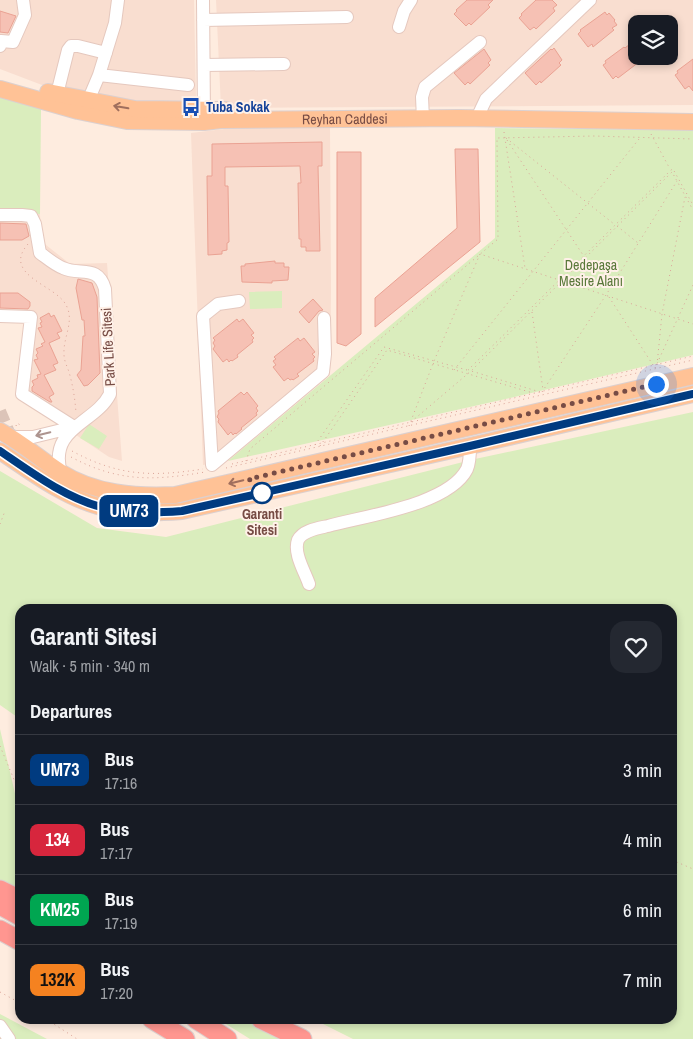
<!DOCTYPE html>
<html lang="en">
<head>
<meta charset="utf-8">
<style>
	:root { --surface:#171b24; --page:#242831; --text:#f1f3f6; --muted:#9ea1a6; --line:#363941 }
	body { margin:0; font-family:"Archivo Narrow",sans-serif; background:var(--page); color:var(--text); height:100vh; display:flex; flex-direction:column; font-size:19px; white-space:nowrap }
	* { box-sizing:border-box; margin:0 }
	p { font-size:16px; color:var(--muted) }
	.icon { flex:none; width:28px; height:28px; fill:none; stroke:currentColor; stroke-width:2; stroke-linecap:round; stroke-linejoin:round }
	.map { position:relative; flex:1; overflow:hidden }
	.panel { position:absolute; left:15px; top:604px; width:662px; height:420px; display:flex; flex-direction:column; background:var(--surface); border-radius:15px; box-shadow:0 2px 8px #0003 }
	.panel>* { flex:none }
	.badge { padding:0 10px; border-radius:8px; font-size:18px; line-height:32px }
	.fabs { position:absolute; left:628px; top:15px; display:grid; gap:10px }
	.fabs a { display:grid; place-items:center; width:50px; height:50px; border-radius:10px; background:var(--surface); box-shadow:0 2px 8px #0003; font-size:25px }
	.you { position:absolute; width:25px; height:25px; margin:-12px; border:4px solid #fff; border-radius:50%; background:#1a73e8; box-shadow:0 0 0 8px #1a73e833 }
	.map>.badge { position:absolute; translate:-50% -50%; box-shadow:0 0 0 2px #fff }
	h2 { padding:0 15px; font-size:19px; line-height:45px }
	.round { display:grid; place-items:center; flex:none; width:52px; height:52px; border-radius:15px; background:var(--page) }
	.headline { display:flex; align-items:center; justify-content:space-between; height:85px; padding:0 15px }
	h1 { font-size:24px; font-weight:700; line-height:38px }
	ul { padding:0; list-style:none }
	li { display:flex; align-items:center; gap:15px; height:70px; padding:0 15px; border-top:1px solid var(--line) }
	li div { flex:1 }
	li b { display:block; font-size:19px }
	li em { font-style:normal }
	li .badge { min-width:55px; font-weight:700; text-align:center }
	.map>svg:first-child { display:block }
</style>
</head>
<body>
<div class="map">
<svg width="693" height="1039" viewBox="0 0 693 1039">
	<rect width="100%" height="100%" fill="#feecdf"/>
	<path fill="#f9ded0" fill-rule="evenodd" d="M0 0H194L196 98 194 103 183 107 78 94 42 85 0 69Z
		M216 0H693V105L221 108ZM636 24H669V56H636Z
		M241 127 330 128 331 290 330 375 228 461 203 465 191 133Z
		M0 213 40 214 41 241 70 264 107 263 122 461 109 457 28 403 27 323 0 321Z"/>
	<path fill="#daedbd" d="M0 96 41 109 40 214 0 213Z
		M495 128 693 130V355L510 398 228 461 495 238Z
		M282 291V308L250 309 249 292Z
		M693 412V1039H353L313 1019H672V609H20V719L0 705V471L97 528 166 537 475 459Z
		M89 424 107 436 99 449 80 438Z
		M0 729 20 815V890L0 880Z
		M0 1014 47 1039H0Z
		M218 1019H244L284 1039H250Z"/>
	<path fill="#f6c1b4" stroke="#eaa293" d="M467 0H493L488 5 490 7 471 25 469 23 466 26 454 14 457 11 456 10Z
		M536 0H552L557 5 553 8 555 11 536 29 534 27 530 30 519 18 522 15 521 14Z
		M0 11 16 16 8 33 0 32Z
		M605 12 607 15 609 13 615 20 614 21 617 25 612 28 614 30 593 47 592 44 588 47 578 34 581 31 580 30Z
		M636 43V58L639 62 618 78 616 76 613 79 603 65 606 63 605 61 624 47 625 48 630 44 632 46Z
		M554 48 562 60 559 63 561 65 541 83 540 81 536 85 525 73 551 49 552 50Z
		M484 49 491 60 488 63 490 65 470 84 468 82 465 85 454 73Z
		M693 59V91L689 86 685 89 675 75 678 73 677 71Z
		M322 142V166H318L320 251H306V247H301V239H299L298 183H301L300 166 225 167V186H228L229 242 227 243V250L222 251V254L208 255 207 176H212V144Z
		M455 149H478L480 242 375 327V298L457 228Z
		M337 152H361V334L346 346 337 343Z
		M0 223 26 224 29 236 22 240H0Z
		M275 261V263H284V267H289L288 280 272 281V283L242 282 241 266H245V264Z
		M78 279 92 283 97 297 100 373 88 385 84 386 77 375 81 370 83 336H85L84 320H82L76 288Z
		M0 293H18L30 302V306L28 309 0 308Z
		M313 299 323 310 319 311 309 323 299 312Z
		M49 313 51 317 54 315 62 331 57 333 60 338 49 343 58 363 53 365 56 370 44 375 54 394 49 397 52 402H50L32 391V387L34 385 32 381 38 378 37 375 41 374 34 360 38 359 36 355 38 353 36 349 43 346 41 344 45 342 38 328 42 327 40 323 42 322 40 318Z
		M237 319 239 322 243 319 254 333 251 335 254 338 252 340 253 342 237 355 238 357 232 361 231 360 229 362 227 359 223 362 213 349 215 346 213 343 215 340 213 338Z
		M298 338 300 341 304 338 315 352 312 354 315 357 313 359 314 361 297 374 299 376 293 380 292 379 290 380 288 378 284 381 273 367 276 365 273 361 276 359 274 357Z
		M241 392 244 395 247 392 258 406 256 408 258 411 256 413 257 415 241 428 242 429 236 434 235 433 233 435 231 432 228 435 218 422 219 419 217 417 219 413 218 411Z"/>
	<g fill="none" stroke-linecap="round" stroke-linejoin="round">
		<path stroke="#dcc4b8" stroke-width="12" stroke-dasharray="12 6" stroke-linecap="butt" d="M0 411 11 437"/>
		<g stroke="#e5c8be" stroke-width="14">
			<path id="minor" d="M203 0 204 117
				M203 20 347 17
				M399 27 404 11 411 0
				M0 46 1 41 13 42 25 15 23 0
				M204 65 284 64
				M99 75 188 85
				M57 94 68 50 71 46H78L106 53
				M88 101 99 75 115 23 118 0
				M477 118 486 99 590 0
				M423 119 422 97 425 87 480 42
				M0 215H22L31 216 35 224 40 253C47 258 55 265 63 268 80 276 98 264 105 289L110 394C95 424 48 427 61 473
				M239 301 218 304 203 316 212 465 323 372 325 354 324 318
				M0 316 31 317 22 394 74 427
				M11 437H33L74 427
				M309 584C305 572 293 553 298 540 303 530 319 528 328 526 364 516 449 505 467 469 470 462 470 454 470 446
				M0 1026 9 1039"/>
		</g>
		<g stroke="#dcd0cf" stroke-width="18">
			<g id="major">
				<path id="s1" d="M0 89 78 111 127 121 204 122 221 120 459 118 693 122"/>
				<path d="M48 92 135 109 226 110"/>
				<path d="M0 431C22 443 40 459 60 472 95 494 136 497 175 495L693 376"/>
				<path d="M0 451C31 472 64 497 101 507 128 514 155 513 182 511L470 446 693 394"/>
			</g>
		</g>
		<g stroke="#dcd0cf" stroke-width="21">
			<path id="highway" d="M0 890 20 900
				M0 905 20 916
				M0 930 20 941
				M152 1019 185 1039
				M196 1019 227 1039
				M261 1019 302 1039"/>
		</g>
		<path stroke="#dba498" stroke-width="1" stroke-dasharray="1 4" stroke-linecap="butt" d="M504 132 525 268
			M651 134 670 169
			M506 138 614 224
			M507 140 585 258
			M617 226 638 243
			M28 244C1 275 56 285 66 305 75 321 63 337 64 354 64 361 67 366 69 372 73 386 75 399 76 413
			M609 297 653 365
			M532 312 543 390
			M657 365 662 314 685 197
			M655 368 693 285
			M454 370 639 139
			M540 392 468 370 671 170 673 169 693 205
			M542 392 606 295 677 181
			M411 422 471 371 672 172 693 210
			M16 426 17 423 22 426
			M409 426 434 361 480 254 693 324
			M315 445 384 347 467 370
			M320 446 387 350 533 393
			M72 451C118 476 152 477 203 469
			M71 457C118 482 153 481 205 472
			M246 461 250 449 498 239 497 138 594 136 693 139
			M232 464 693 356
			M226 468 693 360
			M0 524 5 511
			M0 746 20 794
			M672 860 693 869
			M0 992 20 1003
			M46 1019 77 1039"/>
		<use href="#minor" stroke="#fff" stroke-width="12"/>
		<use href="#major" stroke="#ffc296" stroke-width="16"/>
		<use href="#highway" stroke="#ff9690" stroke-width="19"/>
	</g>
	<defs><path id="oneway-shaft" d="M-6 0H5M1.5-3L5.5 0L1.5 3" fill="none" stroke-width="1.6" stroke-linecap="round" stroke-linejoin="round" transform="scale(1.25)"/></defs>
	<g stroke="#a06f5d">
		<use href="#oneway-shaft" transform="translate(121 107) rotate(-170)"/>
		<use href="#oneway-shaft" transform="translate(236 482) rotate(167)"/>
	</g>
	<use stroke="#ad948f" href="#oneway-shaft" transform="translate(43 434) rotate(167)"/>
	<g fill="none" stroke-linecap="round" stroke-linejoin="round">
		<g stroke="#fff" stroke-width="11">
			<path id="line" d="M0 451C31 472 64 497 101 507 128 514 155 513 182 511L470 446 693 394"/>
		</g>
		<use href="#line" stroke="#003b80" stroke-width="8"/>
		<path stroke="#774c45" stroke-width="5" stroke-dasharray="0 9" d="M262 493 249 479 656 384"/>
	</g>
	<defs>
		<g id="bus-bare" transform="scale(1.5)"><path d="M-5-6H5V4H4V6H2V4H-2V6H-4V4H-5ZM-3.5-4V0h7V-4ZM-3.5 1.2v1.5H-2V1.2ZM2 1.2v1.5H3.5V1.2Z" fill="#1a4fb4" stroke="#fff1e8" stroke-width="2.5" paint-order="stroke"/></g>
	</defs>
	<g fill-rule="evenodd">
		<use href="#bus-bare" x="191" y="107"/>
	</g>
	<circle fill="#fff" stroke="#003b80" stroke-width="2.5" cx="262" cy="493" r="10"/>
	<g text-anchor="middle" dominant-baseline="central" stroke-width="4" stroke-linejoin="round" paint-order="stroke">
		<g font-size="14" font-weight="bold" fill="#164399" stroke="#fff1e8" text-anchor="start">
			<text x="206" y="107">Tuba Sokak</text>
		</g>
		<g font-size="14" fill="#774c45" stroke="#fff1e8">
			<text stroke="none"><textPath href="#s1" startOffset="349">Reyhan Caddesi</textPath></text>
			<text transform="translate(108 347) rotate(-93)">Park Life Sitesi</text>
		</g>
		<g font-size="14" fill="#597839" stroke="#fff1e8">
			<text x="591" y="265">Dedepaşa<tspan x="591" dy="16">Mesire Alanı</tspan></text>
		</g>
		<g font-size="14" font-weight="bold" fill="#774c45" stroke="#fff1e8">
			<text x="262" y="514">Garanti<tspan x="262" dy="16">Sitesi</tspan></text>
		</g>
	</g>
</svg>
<div class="fabs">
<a><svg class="icon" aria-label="layers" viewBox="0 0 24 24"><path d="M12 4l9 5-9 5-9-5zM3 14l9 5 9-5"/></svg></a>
</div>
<div class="you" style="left:656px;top:384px"></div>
<b class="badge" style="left:129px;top:511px;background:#003b80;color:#fff">UM73</b>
<section class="panel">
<div class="headline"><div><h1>Garanti Sitesi</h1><p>Walk · 5 min · 340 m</p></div><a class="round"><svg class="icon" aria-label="heart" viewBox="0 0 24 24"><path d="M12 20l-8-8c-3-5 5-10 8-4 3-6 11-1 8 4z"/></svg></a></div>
<h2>Departures</h2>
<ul>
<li><span class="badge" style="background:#003b80;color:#fff">UM73</span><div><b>Bus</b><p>17:16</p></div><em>3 min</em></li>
<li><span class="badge" style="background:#d7263d;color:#fff">134</span><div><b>Bus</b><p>17:17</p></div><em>4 min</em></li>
<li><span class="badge" style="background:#00a651;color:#fff">KM25</span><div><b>Bus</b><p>17:19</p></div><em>6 min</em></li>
<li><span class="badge" style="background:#f58220;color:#111">132K</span><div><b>Bus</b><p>17:20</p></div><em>7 min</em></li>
</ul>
</section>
</div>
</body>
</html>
